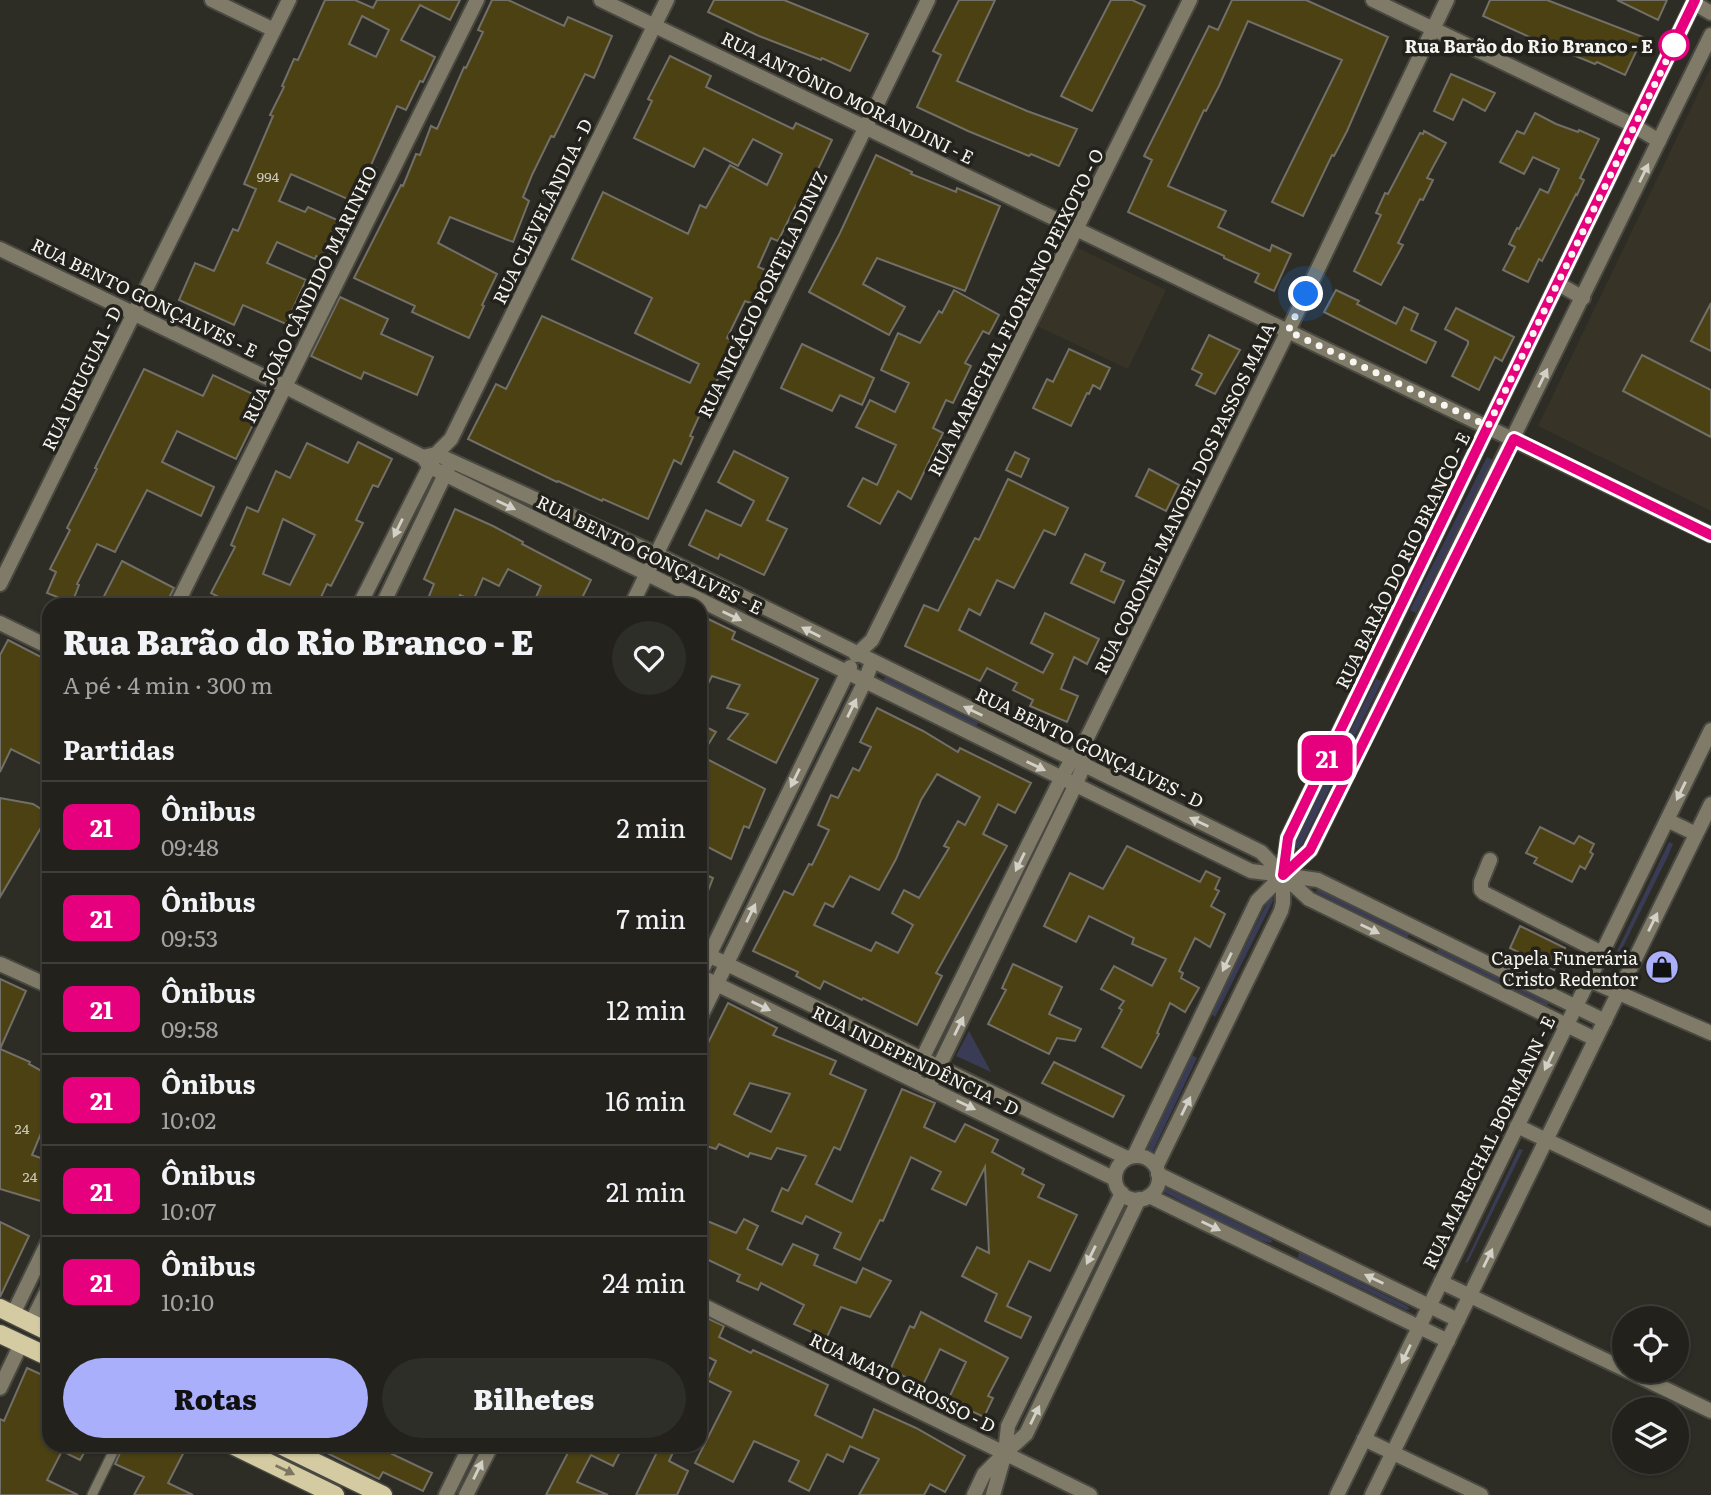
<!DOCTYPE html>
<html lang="pt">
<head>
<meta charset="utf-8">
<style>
	:root { --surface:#22211c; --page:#2e2e29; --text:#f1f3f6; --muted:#a2a3a3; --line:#3f3e3b; --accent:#aaaffb }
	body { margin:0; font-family:Literata,serif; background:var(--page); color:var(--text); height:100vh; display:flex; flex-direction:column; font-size:26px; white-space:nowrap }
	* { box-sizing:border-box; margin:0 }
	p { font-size:23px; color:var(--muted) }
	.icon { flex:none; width:38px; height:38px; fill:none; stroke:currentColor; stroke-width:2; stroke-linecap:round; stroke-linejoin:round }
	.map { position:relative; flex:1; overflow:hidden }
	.sheet { position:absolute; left:42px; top:598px; width:665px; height:854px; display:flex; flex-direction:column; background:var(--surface); border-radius:21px; box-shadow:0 2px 5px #0004,0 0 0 2px var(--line) }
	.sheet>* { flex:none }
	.badge { padding:0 14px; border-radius:10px; font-size:24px; line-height:46px }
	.fabs { position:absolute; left:1612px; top:1306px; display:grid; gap:14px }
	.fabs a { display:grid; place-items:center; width:77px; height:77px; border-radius:50%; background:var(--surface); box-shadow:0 2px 5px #0004,0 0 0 2px var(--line); font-size:35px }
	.you { position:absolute; width:35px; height:35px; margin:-18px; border:5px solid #fff; border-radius:50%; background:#1a73e8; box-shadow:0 0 0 10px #1a73e833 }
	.map>.badge { position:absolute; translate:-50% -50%; box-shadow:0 0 0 4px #fff }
	h2 { padding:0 21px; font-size:26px; line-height:63px }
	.round { display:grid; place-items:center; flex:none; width:74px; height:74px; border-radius:37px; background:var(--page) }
	.summary { display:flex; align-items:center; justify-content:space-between; height:119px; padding:0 21px }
	h1 { font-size:33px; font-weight:800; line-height:52px }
	.button { display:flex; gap:14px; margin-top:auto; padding:14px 21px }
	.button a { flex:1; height:80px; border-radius:42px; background:var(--accent); color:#111; font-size:28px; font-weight:800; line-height:80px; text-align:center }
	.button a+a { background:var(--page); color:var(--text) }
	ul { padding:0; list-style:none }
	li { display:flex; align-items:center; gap:21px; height:91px; padding:0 21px; border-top:2px solid var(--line) }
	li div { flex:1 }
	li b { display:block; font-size:26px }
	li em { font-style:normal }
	li .badge { min-width:77px; font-weight:700; text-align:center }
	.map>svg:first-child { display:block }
</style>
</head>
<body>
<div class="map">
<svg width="1711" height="1495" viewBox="0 0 1711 1495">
	<rect width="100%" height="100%" fill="#2d2c25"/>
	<path fill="#373427" d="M1711 67V511L1538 426Z
		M1076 247 1166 290 1128 369 1037 326Z"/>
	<path fill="#3a3c56" d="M1487 457 1493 460 1416 613 1410 610Z
		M885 677 978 723 976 727 883 682Z
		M1376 679 1382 681 1300 849 1293 847Z
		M1669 842 1673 844 1668 856 1616 961 1609 968Z
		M1318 887 1409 934 1407 938 1316 892Z
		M1270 897 1274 899 1215 1017 1211 1014Z
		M1439 947 1550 1001 1547 1006 1436 952Z
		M969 1031 991 1072 956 1056Z
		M1192 1055 1197 1058 1152 1153 1147 1149Z
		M1519 1149 1523 1150 1468 1262 1465 1263Z
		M1166 1188 1272 1240 1271 1243C1249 1240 1187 1204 1164 1192Z
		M1299 1252 1407 1306 1410 1309 1406 1310 1298 1258Z"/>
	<path fill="#4b4113" stroke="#716f67" stroke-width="2" fill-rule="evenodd" d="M325 0H355L373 8 377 0H460L450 20 420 5 401 40 435 57 423 82 420 81 406 110 397 106 371 165 376 168 359 204 291 174 279 201 305 212 308 207 344 223 327 261 316 256 315 259 277 242 267 263 306 280 286 324 243 305 234 325 179 300 195 263 214 271 233 229 238 231 256 189 244 184 273 116 270 115 284 87 282 86 294 59 298 60ZM362 16 389 30 376 57 349 44Z
		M492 0H508L564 26 568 17 612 36 594 78 585 74 554 137 551 136 532 175 523 197 529 201 513 242 450 217 438 243 497 274 482 305 484 306 469 338 412 312 415 306 354 278 401 185 403 186 416 154 420 155 431 126 437 129 464 67 466 68 483 32 478 30Z
		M714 0H784L868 34 850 71 822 58 821 60 759 36 708 12Z
		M959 0H995L957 81 1027 111 1077 129 1059 166 1031 154 1029 156 968 131 917 107 941 55 933 51Z
		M1111 0H1132L1145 6 1092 111 1061 96Z
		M1232 0H1306L1388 37 1347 131 1334 156 1332 155 1303 216 1272 202 1342 60 1248 21 1219 86 1206 111 1204 110 1168 186 1226 211 1218 227 1270 251 1272 245 1291 254 1274 291 1255 282 1259 274 1224 258V256L1128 212 1152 160 1144 156 1209 26 1218 30Z
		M1490 0H1547L1643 37 1625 75 1597 62 1595 64 1534 39 1483 16Z
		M1617 0H1667L1658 20Z
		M670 56 711 76 706 87 793 129 796 123 832 140 800 207 796 205 778 241 771 238 758 267 768 271 753 304 745 301 727 338 737 343 705 403 690 436 693 437 681 464 674 460 648 519 603 499 602 501 558 481 557 482 468 439 496 384 506 389 542 316 690 383 699 364 635 333 652 298 572 259 603 192 688 234 700 205 706 208 730 165 767 185 782 154 753 139 738 166 704 148 694 167 634 138 652 101 648 99Z
		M1451 74 1495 93 1485 111 1463 99 1453 120 1434 111Z
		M1535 113 1556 124 1578 132 1579 130 1599 139 1580 178 1584 180 1577 195 1576 194 1542 261 1539 259 1528 282 1503 270 1515 247 1509 244 1517 228 1519 229 1540 189 1548 193 1559 169 1533 157 1524 174 1500 162 1517 131 1524 134Z
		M1424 131 1446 143 1427 178 1433 180 1423 200 1420 199 1398 243 1403 245 1381 285 1354 271 1381 215 1376 213 1385 193 1388 194 1420 133 1423 134Z
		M876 155 912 172 911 174 956 192 957 188 1000 206 965 291 877 258 863 284 905 307 889 335 809 292 840 233Z
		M954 290 999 315 989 334 983 331 965 363 971 366 953 403 946 400 933 428 943 433 911 499 898 491 880 524 848 506 863 478 877 485 896 445 856 427 870 400 895 412 909 383 881 370 898 333 920 343 939 311 942 313Z
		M1336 290 1359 301 1357 304 1396 324 1404 307 1418 314 1411 330 1436 342 1426 363 1324 312Z
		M340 297 388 319 381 334 433 357 417 395 364 372 361 379 311 356Z
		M1711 303V351L1691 341Z
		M1456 308 1514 337 1502 361 1495 357 1479 390 1452 376 1468 344V341L1445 329Z
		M1209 335 1240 350 1215 394 1196 385 1202 374 1192 369Z
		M802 344 874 378 862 405 840 395 832 411 781 388Z
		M1069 349 1110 368 1100 389 1093 385 1089 394 1087 393 1071 426 1033 408 1047 379 1053 382Z
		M1642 355 1711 390V437L1623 391Z
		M144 369 203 396 213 375 265 400 236 459 177 431 162 462 214 487 201 516 147 490 115 552 97 544 77 584 79 585 72 603 47 593 56 572 50 569 70 530 67 528 97 469 95 468Z
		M358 442 392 459 378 487 373 485 356 520 363 523 331 586 327 584 317 606H236L211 593 235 547 231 545 247 507 258 512 276 471 290 478 307 443 348 463ZM283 519 315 535 290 585 263 574Z
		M734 451 788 478 767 520 787 529 764 575 720 554 718 559 689 545 706 510 741 526 754 501 718 482Z
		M1015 452 1029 459 1021 477 1006 470Z
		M1149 469 1179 485 1166 511 1136 496Z
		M1008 479 1068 508 1055 535 1044 530 1014 588 997 580 980 615 969 609 959 630 1043 673 1053 654 1031 643 1045 613 1099 639 1087 664 1074 657 1061 689 1078 696 1067 722 1030 706 1033 700 1013 690 1017 683 987 668 980 681 905 646 924 605 938 611 975 538 979 540Z
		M455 509 493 526 523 542 522 544 591 580 578 606H532L541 586 508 569 499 586 483 578 473 601 460 595 457 606H425L434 584 424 579Z
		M1085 554 1105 563 1101 571 1124 581 1114 603 1071 583Z
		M122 561 174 588 165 606H99Z
		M700 615 735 632 732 639 818 679 776 763 728 739 748 714 727 708 740 685 712 676 700 699Z
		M8 640 49 661V768L11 749 0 772V655Z
		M877 708 923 731 958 752 960 748 1031 783 1015 813 998 804 983 834 1007 846 936 973 942 976 917 1025 863 998 862 1000 824 981 820 989 796 976 798 972 753 951 784 891 793 895 809 864 812 865 829 830 818 825 831 795 838 798 853 768 859 771 871 747 860 742ZM937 774 980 797 965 825 958 821 944 846 949 848 919 898 904 890 892 913 913 925 898 953 876 942 871 951 814 925 825 903 833 907 850 876 879 890 896 859 921 800Z
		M700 724 716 732 701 756 765 789 749 828 744 826 731 859 700 843Z
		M0 798 33 804 49 814 0 897Z
		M1540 827 1574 844 1579 836 1594 844 1590 852 1593 854 1585 869 1580 866 1572 882 1534 863 1537 858 1526 853Z
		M1127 846 1200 882 1206 871 1220 878 1215 889 1219 891 1211 906 1225 914 1210 947 1195 938 1179 971 1183 973 1181 978 1199 988 1185 1012 1170 1003 1157 1033 1159 1034 1141 1068 1102 1047 1122 1010 1119 1008 1124 1001 1101 989 1114 966 1152 986 1166 959 1132 944 1134 938 1089 916 1076 942 1044 926 1070 873 1103 889Z
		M700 872 713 878 701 909H700Z
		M1520 926 1565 948 1554 970 1510 948Z
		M1013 964 1062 987 1049 1014 1081 1029 1075 1041 1057 1038 1049 1054 988 1024 1006 990 1002 988Z
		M0 979 26 991 0 1049 30 1062 29 1064 49 1075V1114L32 1155 49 1161V1196L47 1203 0 1189Z
		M728 1003 777 1028 773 1035 836 1061 830 1074 866 1090 840 1150 834 1147 816 1184 852 1202 902 1089 935 1103 924 1127 955 1142 965 1124 998 1140 992 1152 1024 1169 1022 1174 1044 1185 1038 1197 1077 1215 1050 1271 1029 1261 1007 1306 1031 1317 1021 1338 985 1321 997 1294 962 1276 977 1247 989 1253 985 1167 966 1205 932 1189 941 1172 911 1157 883 1221 880 1220 860 1260 834 1248 841 1233 806 1216 802 1224 772 1211 782 1188 788 1191 806 1156 777 1148 771 1159 750 1153 748 1157 719 1144 716 1149 700 1144V1059ZM750 1083 790 1094 771 1132 734 1114Z
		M1054 1062 1124 1096 1113 1117 1042 1083Z
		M700 1218 736 1233 744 1219 758 1226 747 1249 782 1265 793 1244 818 1255 814 1265 856 1283 863 1268 891 1281 870 1317 841 1307 826 1339 794 1324 804 1305 761 1283 758 1290 737 1281 740 1275 700 1256Z
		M0 1222 29 1236 0 1297Z
		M921 1312 1008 1358 988 1396 993 1398 984 1417 948 1400 966 1362 940 1349 923 1385 890 1370 910 1326 914 1328Z
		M705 1317 724 1326 719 1337 751 1353 753 1350 828 1385 815 1415 862 1438 874 1409 916 1428 965 1456 945 1492 930 1484 924 1495H859L879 1459 850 1446 843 1462 827 1454 809 1491 789 1481 799 1461 754 1441 733 1482 695 1463 731 1392 707 1380 716 1361 700 1353V1327Z
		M27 1368 49 1378V1446H88L80 1460 62 1451 47 1480 78 1495H0V1419L4 1421Z
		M123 1446H187L168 1483 193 1495H134L144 1477 115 1464Z
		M313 1446H396L392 1454 432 1473 423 1491 383 1472 379 1479Z
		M569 1446H623L613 1466 591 1455 577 1482 608 1495H546L571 1447Z
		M660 1446H676L669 1461 688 1471 677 1495H636Z"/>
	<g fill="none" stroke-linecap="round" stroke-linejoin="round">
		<g stroke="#494841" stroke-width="12">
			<path id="service" d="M92 1495 116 1446"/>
		</g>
		<g stroke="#494841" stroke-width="18">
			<path id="minor" d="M212 0 274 30
				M1373 0 1633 125 1659 141
				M0 249 284 386 423 457 427 463
				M423 457 436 454 451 439 667 0
				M0 584 289 0
				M176 606 477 0
				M631 606 928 0
				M0 623 49 647
				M856 655 872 640 1190 0
				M1490 860 1481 882V890L1484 893 1602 953
				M700 951 1127 1158
				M700 976 1115 1179
				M1589 980 1711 1033
				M912 1079 1061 779 1072 759 1082 748 1288 331 1447 0
				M929 1087 1075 786 1084 765 1082 753
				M1517 1126 1711 1219
				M1158 1174 1458 1320
				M1149 1196 1448 1341
				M1441 1282 1624 1369
				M1626 1370 1711 1411
				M1364 1439 1481 1495"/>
		</g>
		<g stroke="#494841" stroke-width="18">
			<path id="tertiary" d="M601 0 1711 535
				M1694 3 1711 13
				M1557 283 1583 298
				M430 467 1251 871 1283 875 1309 899 1595 1039
				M359 606 436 454 656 554 1261 852 1283 875 1318 880 1605 1021
				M382 606 448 468
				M1667 820 1696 834
				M0 964 49 986
				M700 974 850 667
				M700 1018 865 681 872 662
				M1134 1156 1257 901 1283 875 1288 838 1695 0
				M1115 1178a22 22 0 1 1 44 0a22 22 0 1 1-44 0Z
				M1156 1167 1281 911 1283 903V875L1310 850 1711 35
				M700 1304 1090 1495
				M13 1314 49 1240
				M31 1323 49 1287
				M0 1388 21 1344
				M446 1495 470 1446
				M466 1495 491 1446
				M974 1495 984 1474 1005 1453 1008 1426 1122 1193
				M993 1495 1005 1453 1026 1434 1139 1199
				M1337 1495 1711 730
				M1372 1495 1711 804"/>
		</g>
		<g stroke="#494841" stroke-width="21">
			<path id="primary" d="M0 1308 49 1332
				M0 1334 49 1357
				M234 1446 335 1495
				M282 1446 383 1495"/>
		</g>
		<use href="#service" stroke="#7f7b68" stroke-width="9"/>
		<use href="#minor" stroke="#7f7b68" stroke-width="14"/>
		<use href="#tertiary" stroke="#7f7b68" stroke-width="14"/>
		<use href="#primary" stroke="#d4cba2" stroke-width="18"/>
	</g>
	<defs><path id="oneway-solid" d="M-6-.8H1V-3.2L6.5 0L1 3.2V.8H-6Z" transform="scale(1.75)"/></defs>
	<g fill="#d2d0c7">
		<use href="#oneway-solid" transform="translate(1644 173) rotate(-64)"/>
		<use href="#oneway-solid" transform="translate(1543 378) rotate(-64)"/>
		<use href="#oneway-solid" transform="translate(506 505) rotate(26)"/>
		<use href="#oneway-solid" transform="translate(398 528) rotate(116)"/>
		<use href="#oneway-solid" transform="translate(732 616) rotate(26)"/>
		<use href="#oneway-solid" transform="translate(811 632) rotate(-153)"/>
		<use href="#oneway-solid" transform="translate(852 708) rotate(-64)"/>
		<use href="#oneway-solid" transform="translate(973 711) rotate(-154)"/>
		<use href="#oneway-solid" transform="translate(1036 766) rotate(26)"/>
		<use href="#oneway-solid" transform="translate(795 778) rotate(116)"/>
		<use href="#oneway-solid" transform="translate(1681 791) rotate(116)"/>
		<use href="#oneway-solid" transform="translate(1199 822) rotate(-154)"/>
		<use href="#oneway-solid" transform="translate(1020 862) rotate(116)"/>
		<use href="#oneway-solid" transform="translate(751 913) rotate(-64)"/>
		<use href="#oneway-solid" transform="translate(1653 922) rotate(-64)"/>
		<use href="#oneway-solid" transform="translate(1370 929) rotate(26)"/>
		<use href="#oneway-solid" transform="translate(1227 962) rotate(116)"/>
		<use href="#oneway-solid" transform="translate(761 1006) rotate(26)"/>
		<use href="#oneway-solid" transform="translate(959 1026) rotate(-64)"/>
		<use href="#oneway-solid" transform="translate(1549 1061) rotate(116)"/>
		<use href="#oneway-solid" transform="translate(966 1105) rotate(26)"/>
		<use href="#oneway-solid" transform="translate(1186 1106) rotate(-64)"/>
		<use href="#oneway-solid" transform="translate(1211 1226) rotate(26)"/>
		<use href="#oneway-solid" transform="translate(1091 1255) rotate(116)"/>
		<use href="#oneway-solid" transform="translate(1488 1258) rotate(-64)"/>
		<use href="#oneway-solid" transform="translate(1374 1279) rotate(-154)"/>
		<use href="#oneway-solid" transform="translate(1406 1354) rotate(116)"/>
		<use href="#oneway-solid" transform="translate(1035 1415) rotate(-64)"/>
		<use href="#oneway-solid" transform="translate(478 1470) rotate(-64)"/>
	</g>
	<use fill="#7c765f" href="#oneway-solid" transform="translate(285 1470) rotate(26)"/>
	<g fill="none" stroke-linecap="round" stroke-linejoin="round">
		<g stroke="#fff" stroke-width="16">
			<path id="line" d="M1695 0 1288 838 1283 875 1310 850 1514 439 1711 535"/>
		</g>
		<use href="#line" stroke="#e6007e" stroke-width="10"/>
		<path stroke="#f6f5f0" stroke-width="7" stroke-dasharray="0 12.6" d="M1306 294 1288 331 1488 426 1674 45"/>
	</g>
	<defs>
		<g id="shop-disc" transform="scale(1.75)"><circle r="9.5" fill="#aaaffb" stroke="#24221c"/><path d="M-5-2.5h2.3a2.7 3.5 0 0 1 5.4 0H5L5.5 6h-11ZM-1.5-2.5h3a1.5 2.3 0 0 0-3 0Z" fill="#111"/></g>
	</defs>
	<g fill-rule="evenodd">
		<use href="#shop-disc" x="1662" y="967"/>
	</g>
	<circle fill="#fff" stroke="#e6007e" stroke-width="3.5" cx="1674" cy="45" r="14"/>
	<g text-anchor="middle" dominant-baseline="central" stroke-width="7" stroke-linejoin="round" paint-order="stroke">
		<g font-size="14" fill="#cbc8b9">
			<text x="268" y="176">994</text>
			<text x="22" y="1128">24</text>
			<text x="30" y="1176">24</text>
		</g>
		<g font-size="18" font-weight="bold" fill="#f6f5f0" stroke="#24221c" text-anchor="end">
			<text x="1653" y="45">Rua Barão do Rio Branco - E</text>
		</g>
		<g font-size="18" fill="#f6f5f0" stroke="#24221c">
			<text transform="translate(848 97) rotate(26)">RUA ANTÔNIO MORANDINI - E</text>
			<text transform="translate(542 211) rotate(-64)">RUA CLEVELÂNDIA - D</text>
			<text transform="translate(309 294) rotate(-64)">RUA JOÃO CÂNDIDO MARINHO</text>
			<text transform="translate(762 294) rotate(-64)">RUA NICÁCIO PORTELA DINIZ</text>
			<text transform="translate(145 297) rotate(26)">RUA BENTO GONÇALVES - E</text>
			<text transform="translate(1015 312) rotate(-63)">RUA MARECHAL FLORIANO PEIXOTO - O</text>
			<text transform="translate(81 378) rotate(-64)">RUA URUGUAI - D</text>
			<text transform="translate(1184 498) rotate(-64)">RUA CORONEL MANOEL DOS PASSOS MAIA</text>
			<text transform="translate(650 554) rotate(26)">RUA BENTO GONÇALVES - E</text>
			<text transform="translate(1402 560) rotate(-64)">RUA BARÃO DO RIO BRANCO - E</text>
			<text transform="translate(1090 747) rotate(26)">RUA BENTO GONÇALVES - D</text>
			<text transform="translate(916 1060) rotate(26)">RUA INDEPENDÊNCIA - D</text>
			<text transform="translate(1488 1142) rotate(-64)">RUA MARECHAL BORMANN - E</text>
			<text transform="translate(903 1382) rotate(26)">RUA MATO GROSSO - D</text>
		</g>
		<g font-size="18" fill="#f6f5f0" stroke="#24221c" text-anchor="end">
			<text x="1638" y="957">Capela Funerária<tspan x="1638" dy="21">Cristo Redentor</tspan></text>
		</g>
	</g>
</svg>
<div class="fabs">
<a><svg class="icon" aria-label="locate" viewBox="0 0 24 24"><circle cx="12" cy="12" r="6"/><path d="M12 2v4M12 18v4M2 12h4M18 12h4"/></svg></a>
<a><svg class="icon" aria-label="layers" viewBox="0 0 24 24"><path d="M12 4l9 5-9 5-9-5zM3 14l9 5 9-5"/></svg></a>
</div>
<div class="you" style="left:1306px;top:294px"></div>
<b class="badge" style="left:1327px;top:758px;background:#e6007e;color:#fff">21</b>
<section class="sheet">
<div class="summary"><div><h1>Rua Barão do Rio Branco - E</h1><p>A pé · 4 min · 300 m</p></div><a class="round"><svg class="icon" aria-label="heart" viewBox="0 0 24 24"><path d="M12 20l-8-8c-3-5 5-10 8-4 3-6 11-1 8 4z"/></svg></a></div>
<h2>Partidas</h2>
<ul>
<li><span class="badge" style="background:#e6007e;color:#fff">21</span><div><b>Ônibus</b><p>09:48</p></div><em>2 min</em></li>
<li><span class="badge" style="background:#e6007e;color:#fff">21</span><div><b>Ônibus</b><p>09:53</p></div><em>7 min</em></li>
<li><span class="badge" style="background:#e6007e;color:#fff">21</span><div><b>Ônibus</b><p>09:58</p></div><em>12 min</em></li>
<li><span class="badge" style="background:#e6007e;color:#fff">21</span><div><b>Ônibus</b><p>10:02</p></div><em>16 min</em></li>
<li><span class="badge" style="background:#e6007e;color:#fff">21</span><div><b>Ônibus</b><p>10:07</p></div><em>21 min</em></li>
<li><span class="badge" style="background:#e6007e;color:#fff">21</span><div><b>Ônibus</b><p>10:10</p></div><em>24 min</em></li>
</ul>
<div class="button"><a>Rotas</a><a>Bilhetes</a></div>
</section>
</div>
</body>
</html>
